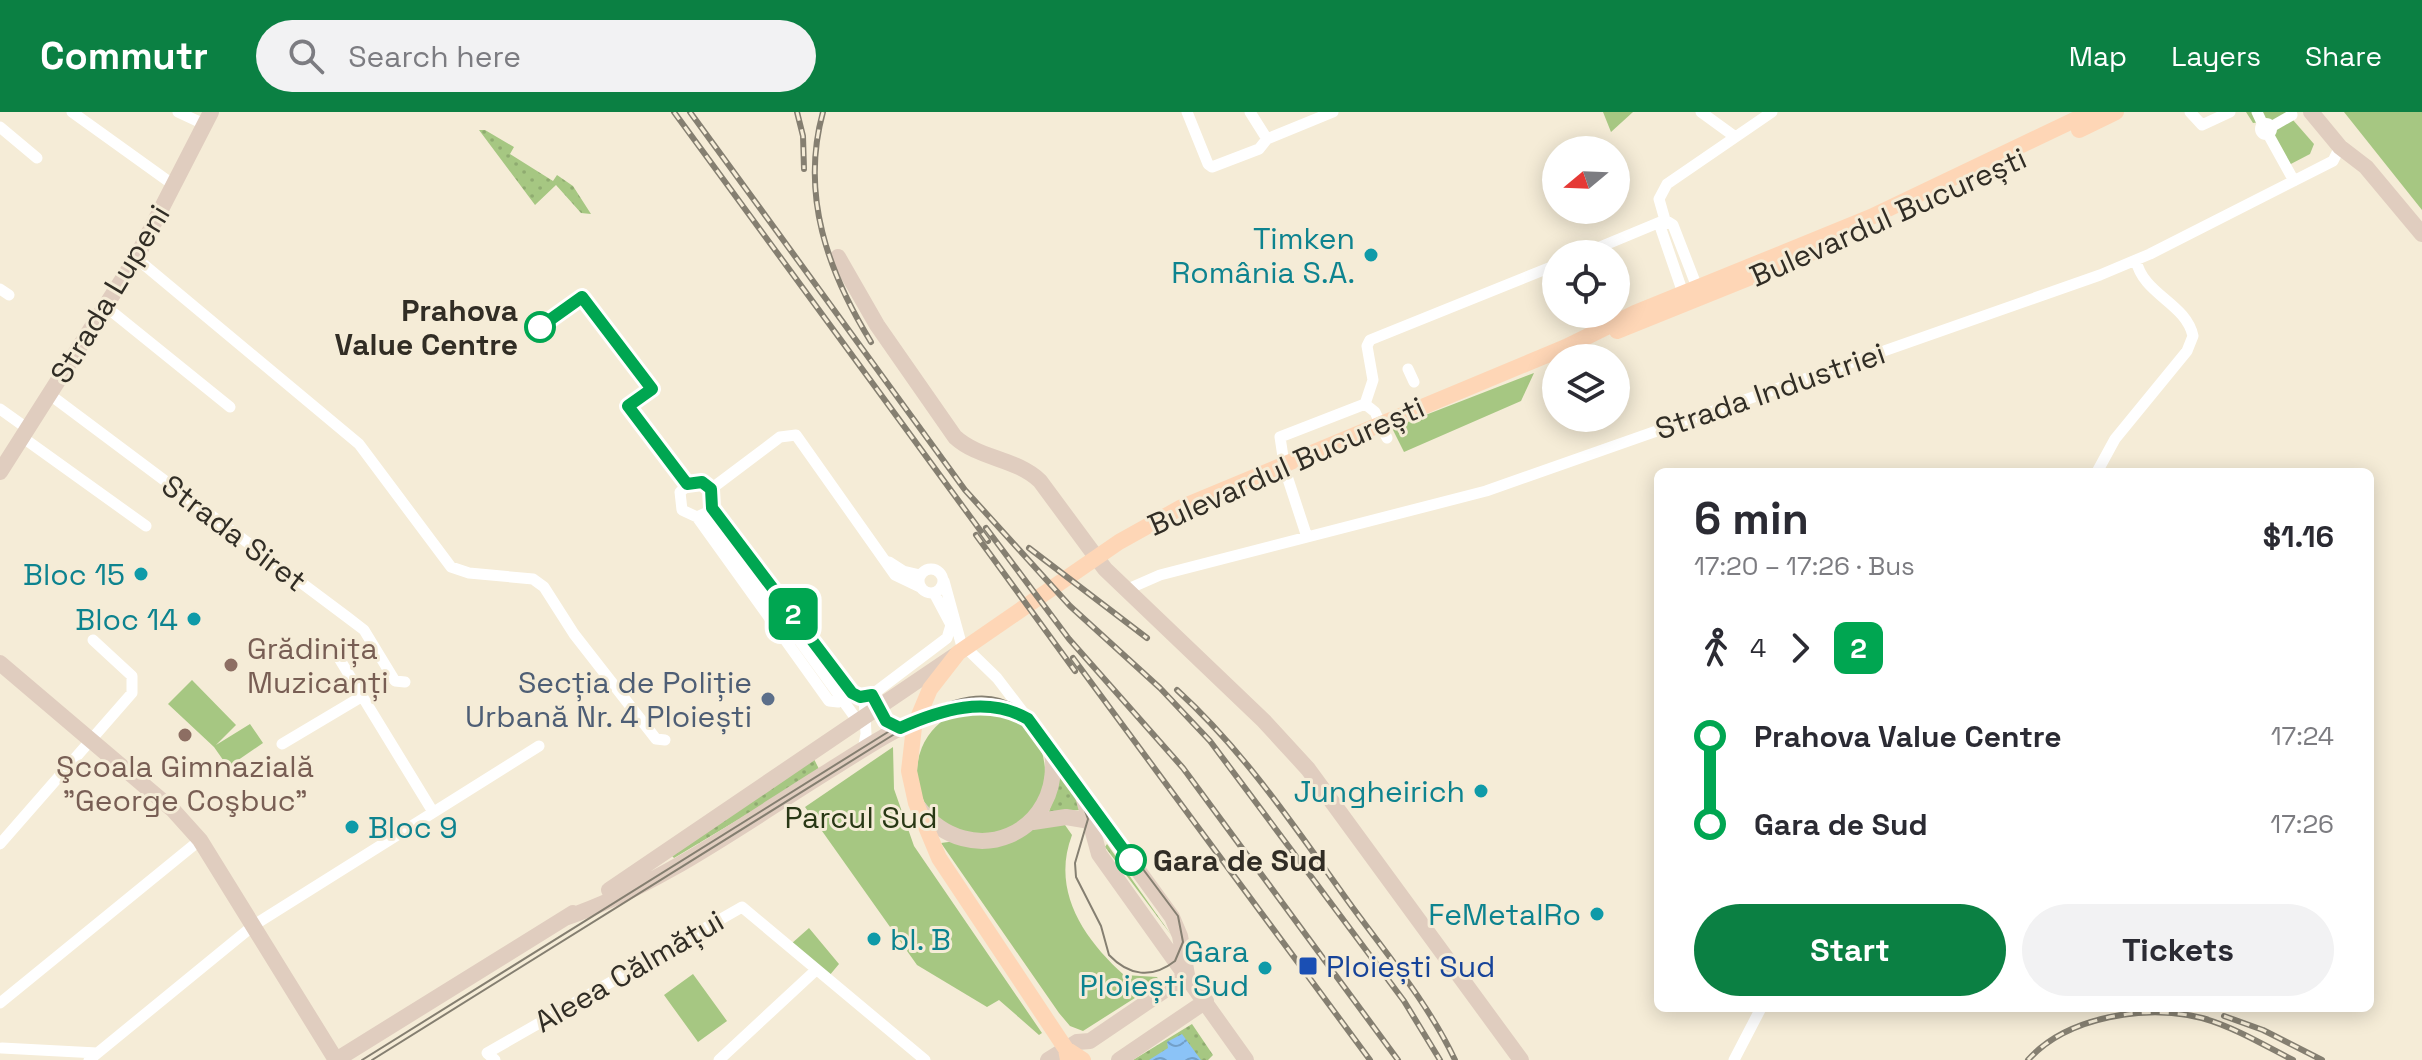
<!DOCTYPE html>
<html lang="en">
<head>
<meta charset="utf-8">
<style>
	:root { --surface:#fff; --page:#f2f2f3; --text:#2b2b33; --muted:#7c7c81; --accent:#0b8043 }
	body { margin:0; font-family:"Space Grotesk",sans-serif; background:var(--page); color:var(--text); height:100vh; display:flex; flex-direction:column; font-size:30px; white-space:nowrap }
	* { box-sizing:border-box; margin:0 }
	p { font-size:26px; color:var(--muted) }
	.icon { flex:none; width:44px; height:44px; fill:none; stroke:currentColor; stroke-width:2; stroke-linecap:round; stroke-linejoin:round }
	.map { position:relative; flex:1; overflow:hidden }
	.panel { position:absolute; left:1654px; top:356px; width:720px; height:544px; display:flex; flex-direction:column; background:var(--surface); border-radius:12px; box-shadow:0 4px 20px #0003 }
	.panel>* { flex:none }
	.badge { padding:0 16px; border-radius:12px; font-size:28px; line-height:52px }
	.needle { width:52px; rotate:251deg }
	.fabs { position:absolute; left:1542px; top:24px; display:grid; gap:16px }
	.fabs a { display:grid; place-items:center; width:88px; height:88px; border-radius:50%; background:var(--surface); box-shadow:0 4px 20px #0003; font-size:40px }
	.map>.badge { position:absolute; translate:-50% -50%; box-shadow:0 0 0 4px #fff }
	.legs { display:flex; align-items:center; gap:12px; height:88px; padding:0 40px; font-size:26px }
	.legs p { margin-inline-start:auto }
	.head { display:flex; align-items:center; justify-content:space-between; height:136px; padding:0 40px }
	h1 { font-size:44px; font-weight:700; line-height:60px }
	.button { display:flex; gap:16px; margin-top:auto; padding:16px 40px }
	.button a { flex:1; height:92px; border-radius:48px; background:var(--accent); color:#fff; font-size:32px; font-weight:700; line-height:92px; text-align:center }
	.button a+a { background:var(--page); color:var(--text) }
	ul { padding:0 40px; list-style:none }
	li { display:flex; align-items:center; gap:28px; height:88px; font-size:30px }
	li i { display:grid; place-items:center; width:12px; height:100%; margin:0 10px; background:currentColor }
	li i::after { content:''; width:20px; height:20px; margin:-10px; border:6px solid; border-radius:50%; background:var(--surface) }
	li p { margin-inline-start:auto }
	li:first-child i { background:linear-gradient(#0000 50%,currentColor 0) }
	li:last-child i { background:linear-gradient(currentColor 50%,#0000 0) }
	header { display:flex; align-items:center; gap:48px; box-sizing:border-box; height:112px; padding:0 40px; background:var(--accent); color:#fff }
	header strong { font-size:38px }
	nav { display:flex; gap:44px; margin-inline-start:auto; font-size:28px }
	.search { width:560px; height:72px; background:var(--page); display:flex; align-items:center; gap:20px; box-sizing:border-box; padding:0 28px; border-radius:44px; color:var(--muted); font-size:30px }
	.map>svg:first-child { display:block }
</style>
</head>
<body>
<header>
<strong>Commutr</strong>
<div class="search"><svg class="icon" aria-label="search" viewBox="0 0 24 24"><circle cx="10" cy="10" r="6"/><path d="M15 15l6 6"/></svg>Search here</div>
<nav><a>Map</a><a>Layers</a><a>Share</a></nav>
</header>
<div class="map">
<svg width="2422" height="948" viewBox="0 0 2422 948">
	<defs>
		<pattern id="grass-dots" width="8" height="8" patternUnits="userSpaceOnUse" patternTransform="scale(2)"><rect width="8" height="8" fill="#a6c782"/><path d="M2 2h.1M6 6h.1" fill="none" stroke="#8fab70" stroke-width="1.8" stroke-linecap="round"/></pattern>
		<pattern id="water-waves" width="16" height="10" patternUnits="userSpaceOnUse" patternTransform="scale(2)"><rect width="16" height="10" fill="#8bc3f7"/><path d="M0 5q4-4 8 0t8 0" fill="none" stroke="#729fc8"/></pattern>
	</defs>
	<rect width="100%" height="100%" fill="#f5ecd7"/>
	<path fill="url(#grass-dots)" d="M479 18H485L514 35 510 42 553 69 557 63 573 74 591 102 581 101 556 73 535 93Z
		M814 647 820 659 674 746 672 744Z
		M1059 660 1083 693 1081 698 1049 700Z
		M1107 732 1172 824 1105 735Z
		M1192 912 1213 943 1208 948H1133Z"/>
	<path fill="#a6c782" d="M1603 0H1633L1611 20Z
		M2246 0H2286L2314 32 2310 42 2287 54 2272 24 2275 17 2269 9 2253 11Z
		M2344 0H2422V98Z
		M1534 261 1521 289 1404 340 1392 316Z
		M192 568 236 613 216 633 250 612 263 631 228 655 214 635 168 592Z
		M917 660a64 64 0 1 1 128 0a64 64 0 1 1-128 0Z
		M893 635 894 677 914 734 1042 921 1039 923 999 888 987 895 917 853 805 695Z
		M1053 710 1065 713 1072 723C1051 778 1083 826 1124 863L1157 865 1160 870 1083 919 1070 914 1059 901 941 731 1028 719Z
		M809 816 839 852 829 864 791 832Z
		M693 862 727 909 698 930 664 883Z"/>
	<path fill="url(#water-waves)" d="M1182 922 1201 948H1149L1168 936 1167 930Z"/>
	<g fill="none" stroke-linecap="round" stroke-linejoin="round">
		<path stroke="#fff" stroke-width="11" d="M72 0 175 74
			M178 0 206 13
			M1187 0 1208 52 1212 55 1259 37 1267 27 1333 0
			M1250 0 1267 27
			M1701 0 1734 24
			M2190 0 2202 13 2230 0
			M2257 0 2263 13
			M2260.5 17a5.5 5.5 0 1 1 11 0a5.5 5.5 0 1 1-11 0Z
			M0 15 37 46
			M2271 15 2292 3
			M2268 22 2294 69
			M1583 142 1665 108 1659 87 1667 72 1772 0
			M136 146 359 332 451 455 469 461 533 467 544 475 574 522 656 627 665 628
			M0 177 9 183
			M1683 181 1661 117 1665 108 1673 113 1697 175
			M105 194 230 295
			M1408 257 1414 270
			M49 282 347 505 364 518 395 569 405 570
			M1365 292 1375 300 1387 326
			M0 297 28 317
			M22 325 146 414
			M2097 360 2115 327 2187 239 2193 224C2186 191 2143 183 2136 148
			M711 377 780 325 796 323 895 463 920 475
			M712 396 855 584 873 582 947 526 951 513 934 481
			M707 401 857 608
			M697 405 710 399 714 384 708 374 694 369 680 380 682 398 697 405 829 589 838 590 852 581
			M1307 425 1285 358 1280 325 1365 292 1373 268 1367 234 1370 228 1556 153
			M889 450 903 459 920 463
			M919 469a12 12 0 1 1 24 0a12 12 0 1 1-24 0Z
			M944 469 961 531 997 566 1026 604
			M1128 477 1160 463 1486 379 2100 163 2150 142 2333 49 2340 35
			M337 543 433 700
			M876 590 886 609 887 624
			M282 632 361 585
			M863 638 866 622 864 585
			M0 732 132 581V564L93 528
			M0 891 200 728
			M2 936 97 941
			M89 948 254 813 539 634
			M495 948 487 941 742 795 925 948
			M719 948 816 858
			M1734 948 1761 896"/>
		<path stroke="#e0cdbf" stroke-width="16" d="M2311 0 2340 35 2366 55 2422 122
			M838 145 877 213 955 325C979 347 1016 346 1040 369L1105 457 1264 609 1308 657 1521 948
			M0 360 136 146 211 0
			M0 551 173 698 200 728 336 948
			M1083 684 1099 742 1246 948
			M919 696C970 761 1064 723 1052 639
			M1033 710 1066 705 1096 710
			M609 778 954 544
			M565 806C659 774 743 712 827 660 858 641 889 619 922 606 956 593 997 588 1028 607L1172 805 1180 824 1187 863
			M336 948 573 801
			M1048 948 1077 930 1090 929 1187 863
			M1119 948 1206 889"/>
		<path stroke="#fed6b6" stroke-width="16" d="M2079 18 2116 0
			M1617 219 1818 138
			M1066 937 1083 948
			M1068 948 1066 937 939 746 916 691 909 659 914 615 930 577 958 541 1119 430 1180 396 1566 235 1635 201 1871 105 2091 0"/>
		<path stroke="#857f71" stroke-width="2" d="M362 948 896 615C940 593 991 563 1031 607L1178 804 1183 830 1175 849C1152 867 1129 864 1109 843L1101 814 1076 765 1075 751 1088 707 1079 682 1022 603 1012 595 996 589 972 590 901 618 372 948"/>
		<g stroke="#857f71" stroke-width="6">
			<path id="rail" d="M674 0 988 429
				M690 0 965 378 1070 494 1160 576 1210 629 1404 889 1440 948
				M797 0 803 24 804 57
				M823 0C800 83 828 160 871 230
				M986 416 1069 527 1183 656 1398 948
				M976 423 1075 559
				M1029 436 1147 526
				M1073 546 1370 948
				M1177 578C1247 642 1298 720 1353 796 1389 845 1429 893 1455 948
				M2224 904 2263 918 2322 948
				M2028 948C2067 904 2147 892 2202 906 2234 915 2264 933 2293 948"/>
		</g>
		<use href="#rail" stroke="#f5ecd7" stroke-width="3" stroke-dasharray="9" stroke-linecap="butt"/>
	</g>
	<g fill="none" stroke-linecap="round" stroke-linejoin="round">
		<g stroke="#fff" stroke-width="18">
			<path id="line-1" d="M540 215 582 185 652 277 628 294 687 372 702 370 711 377 712 396 852 581 860 585 872 583 886 609 900 616C940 598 987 583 1028 607L1131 748"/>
		</g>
		<use href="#line-1" stroke="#00a651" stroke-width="12"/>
	</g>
	<g fill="#0f9aa8" stroke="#f5ecd7" stroke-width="3">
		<circle cx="1371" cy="143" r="8"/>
		<circle cx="141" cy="462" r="8"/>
		<circle cx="194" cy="507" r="8"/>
		<circle cx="1481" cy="679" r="8"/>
		<circle cx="352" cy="715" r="8"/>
		<circle cx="1597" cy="802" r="8"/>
		<circle cx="874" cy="827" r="8"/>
		<circle cx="1265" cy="856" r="8"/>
	</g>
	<g fill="#fff" stroke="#00a651" stroke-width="4">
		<circle cx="540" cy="215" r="14"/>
		<circle cx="1131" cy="748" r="14"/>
	</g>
	<g fill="#8d6e63" stroke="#f5ecd7" stroke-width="3">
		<circle cx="231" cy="553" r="8"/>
		<circle cx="185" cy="623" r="8"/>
	</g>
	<circle fill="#5c6f8a" stroke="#f5ecd7" stroke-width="3" cx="768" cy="587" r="8"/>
	<rect fill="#1a4fb4" stroke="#f5ecd7" stroke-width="3" x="1298" y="844" width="20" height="20" rx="4"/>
	<g text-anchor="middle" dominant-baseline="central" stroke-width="6" stroke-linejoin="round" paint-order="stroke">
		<g font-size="30" fill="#312d25" stroke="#f5ecd7">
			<text transform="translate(1888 105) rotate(-24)">Bulevardul București</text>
			<text transform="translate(110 182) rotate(-59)">Strada Lupeni</text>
			<text transform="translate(1770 279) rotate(-19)">Strada Industriei</text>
			<text transform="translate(1286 354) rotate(-24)">Bulevardul București</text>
			<text transform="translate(234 421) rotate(37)">Strada Siret</text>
			<text transform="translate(629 859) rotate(-30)">Aleea Călmățui</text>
		</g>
		<g font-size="30" fill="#0d838f" stroke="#f5ecd7" text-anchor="end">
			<text x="1355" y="126">Timken<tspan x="1355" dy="34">România S.A.</tspan></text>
			<text x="125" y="462">Bloc 15</text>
			<text x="178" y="507">Bloc 14</text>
			<text x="1465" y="679">Jungheirich</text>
			<text x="368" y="715" text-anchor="start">Bloc 9</text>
			<text x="1581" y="802">FeMetalRo</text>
			<text x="890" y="827" text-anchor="start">bl. B</text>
			<text x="1249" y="839">Gara<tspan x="1249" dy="34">Ploiești Sud</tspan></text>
		</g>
		<g font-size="30" font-weight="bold" fill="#312d25" stroke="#f5ecd7" text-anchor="end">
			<text x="518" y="198">Prahova<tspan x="518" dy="34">Value Centre</tspan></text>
			<text x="1153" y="748" text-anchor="start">Gara de Sud</text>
		</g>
		<g font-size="30" fill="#785e54" stroke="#f5ecd7" text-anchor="start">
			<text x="247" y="536">Grădinița<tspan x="247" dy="34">Muzicanți</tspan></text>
			<text x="185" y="654" text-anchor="middle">Şcoala Gimnazială<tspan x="185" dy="34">"George Coşbuc"</tspan></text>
		</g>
		<g font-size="30" fill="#4e5e75" stroke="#f5ecd7" text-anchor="end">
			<text x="752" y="570">Secția de Poliție<tspan x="752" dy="34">Urbană Nr. 4 Ploiești</tspan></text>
		</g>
		<g font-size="30" fill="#293815" stroke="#f5ecd7">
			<text x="861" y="705">Parcul Sud</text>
		</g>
		<g font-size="30" fill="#164399" stroke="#f5ecd7" text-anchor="start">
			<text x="1326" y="854">Ploiești Sud</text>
		</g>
	</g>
</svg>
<div class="fabs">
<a><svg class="needle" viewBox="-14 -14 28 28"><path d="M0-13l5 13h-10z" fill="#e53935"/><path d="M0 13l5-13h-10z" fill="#7c7c81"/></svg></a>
<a><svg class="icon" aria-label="locate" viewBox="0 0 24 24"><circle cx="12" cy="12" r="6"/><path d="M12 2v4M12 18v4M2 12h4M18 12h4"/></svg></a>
<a><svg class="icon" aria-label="layers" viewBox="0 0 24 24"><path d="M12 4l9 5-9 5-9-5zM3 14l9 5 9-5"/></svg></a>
</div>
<b class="badge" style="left:793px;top:502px;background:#00a651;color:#fff">2</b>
<section class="panel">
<div class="head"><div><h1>6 min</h1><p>17:20 – 17:26 · Bus</p></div><b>$1.16</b></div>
<div class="legs"><svg class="icon" aria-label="walk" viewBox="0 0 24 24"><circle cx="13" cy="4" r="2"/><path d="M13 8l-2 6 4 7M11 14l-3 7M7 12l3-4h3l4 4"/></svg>4<svg class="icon" aria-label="forward" viewBox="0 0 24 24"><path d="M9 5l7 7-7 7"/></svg><b class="badge" style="background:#00a651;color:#fff">2</b></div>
<ul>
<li><i style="color:#00a651"></i><b>Prahova Value Centre</b><p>17:24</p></li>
<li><i style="color:#00a651"></i><b>Gara de Sud</b><p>17:26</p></li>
</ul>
<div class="button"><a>Start</a><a>Tickets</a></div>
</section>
</div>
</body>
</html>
